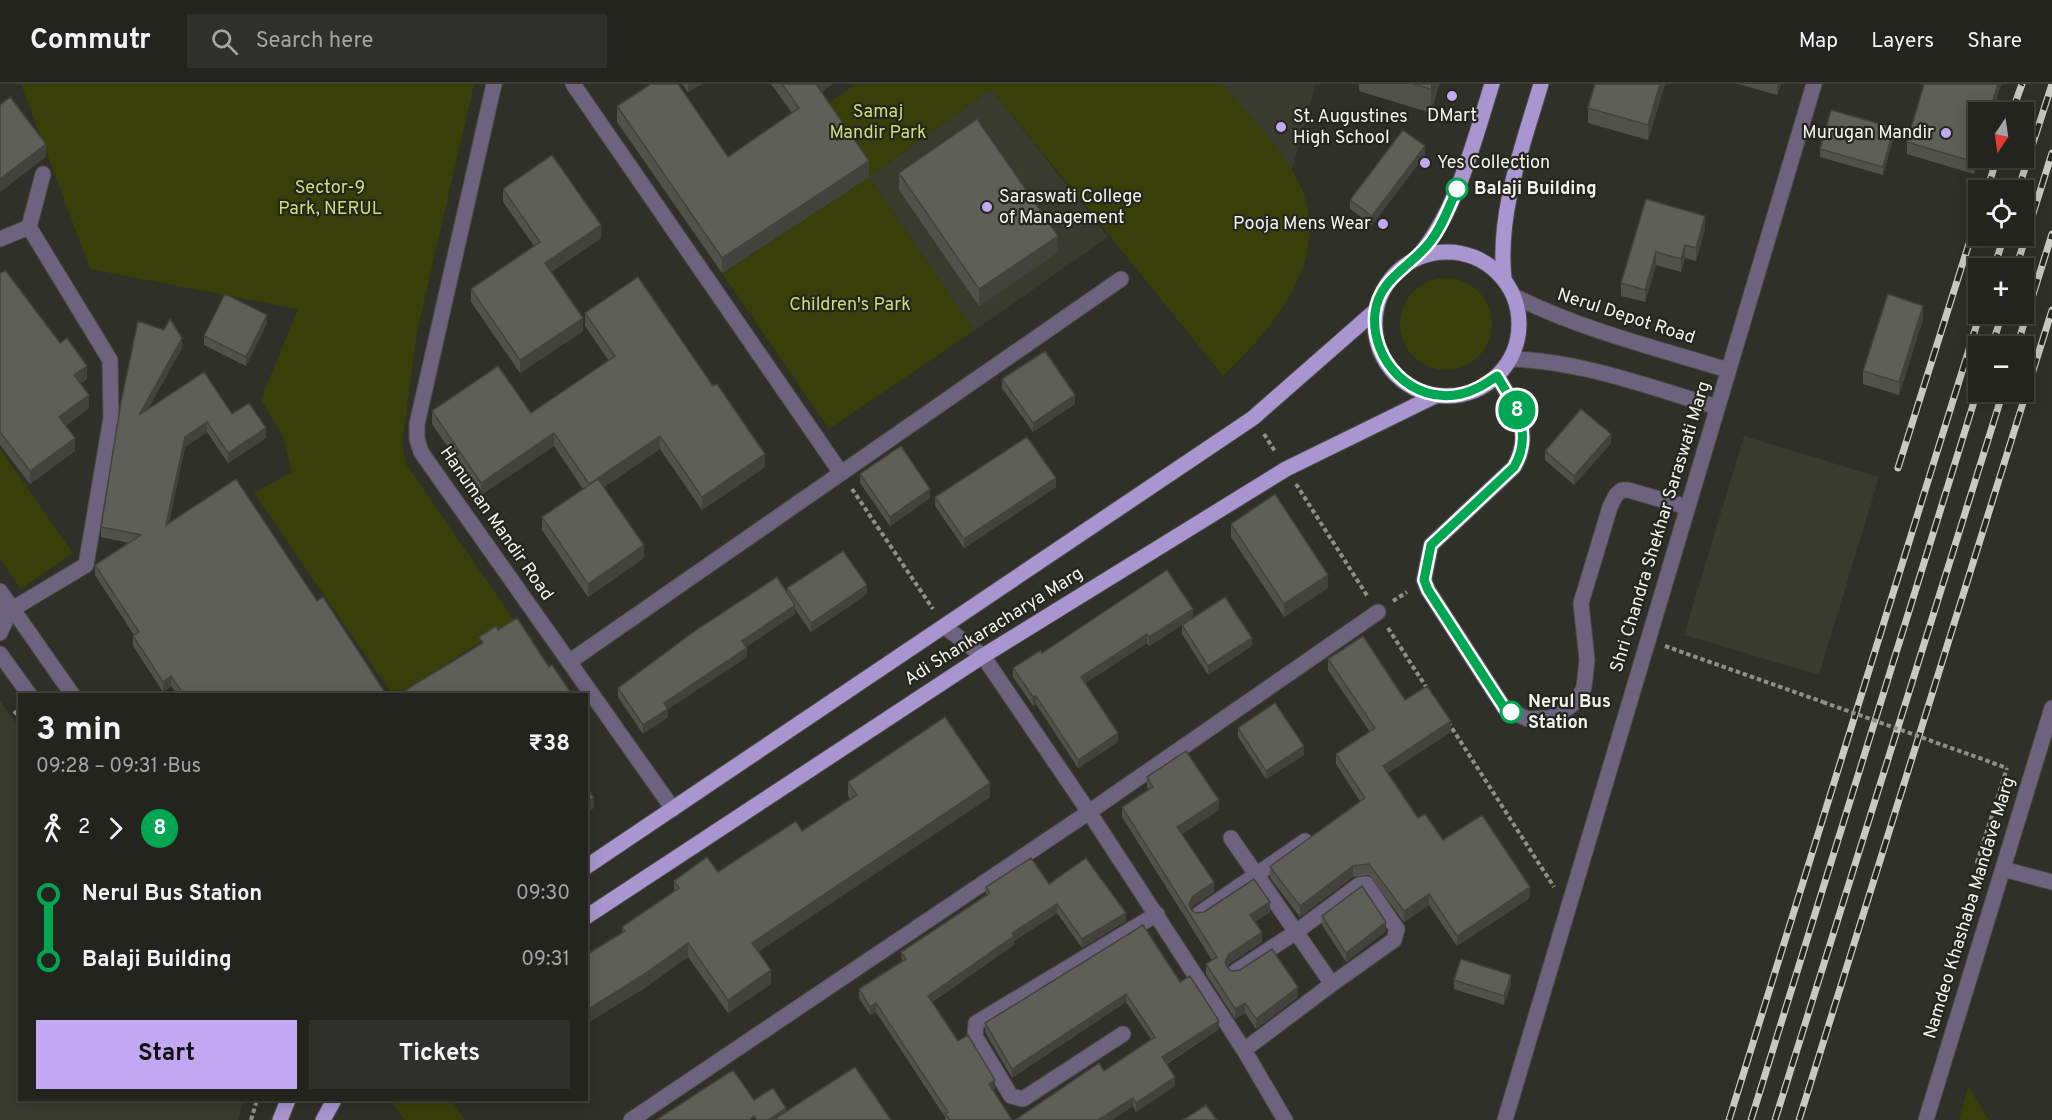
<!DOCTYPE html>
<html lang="en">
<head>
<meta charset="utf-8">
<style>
	:root { --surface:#23241e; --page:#2f302b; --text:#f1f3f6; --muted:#a3a4a4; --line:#40413c; --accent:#c2a8f2 }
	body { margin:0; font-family:Overpass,sans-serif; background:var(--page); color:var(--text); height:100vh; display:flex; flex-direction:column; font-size:22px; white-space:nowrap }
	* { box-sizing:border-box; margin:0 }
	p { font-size:20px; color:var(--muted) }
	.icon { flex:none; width:33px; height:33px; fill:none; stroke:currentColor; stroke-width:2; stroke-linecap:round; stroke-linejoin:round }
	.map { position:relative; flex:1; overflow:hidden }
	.details { position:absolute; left:18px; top:609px; width:570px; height:408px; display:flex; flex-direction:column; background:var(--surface); border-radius:0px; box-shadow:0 3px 15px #0003,0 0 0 2px var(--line) }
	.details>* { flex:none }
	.badge { padding:0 12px; border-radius:20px; font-size:21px; line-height:39px }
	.needle { width:39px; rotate:193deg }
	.tools { position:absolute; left:1968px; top:18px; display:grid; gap:12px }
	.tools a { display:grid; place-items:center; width:66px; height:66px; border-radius:0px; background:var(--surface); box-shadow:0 3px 15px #0003,0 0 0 2px var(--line); font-size:30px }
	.map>.badge { position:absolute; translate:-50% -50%; box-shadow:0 0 0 3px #fff }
	.legs { display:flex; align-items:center; gap:9px; height:66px; padding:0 18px; font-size:20px }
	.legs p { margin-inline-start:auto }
	.overview { display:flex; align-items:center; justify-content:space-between; height:102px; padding:0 18px }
	h1 { font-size:33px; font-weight:700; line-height:45px }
	.button { display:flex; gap:12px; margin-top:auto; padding:12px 18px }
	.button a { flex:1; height:69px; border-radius:0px; background:var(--accent); color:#111; font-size:24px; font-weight:700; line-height:69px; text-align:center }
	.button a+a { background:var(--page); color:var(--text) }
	ul { padding:0 18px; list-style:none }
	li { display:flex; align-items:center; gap:21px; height:66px; font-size:22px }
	li i { display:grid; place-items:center; width:9px; height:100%; margin:0 8px; background:currentColor }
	li i::after { content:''; width:15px; height:15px; margin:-8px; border:4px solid; border-radius:50%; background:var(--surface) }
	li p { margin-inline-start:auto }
	li:first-child i { background:linear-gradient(#0000 50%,currentColor 0) }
	li:last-child i { background:linear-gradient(currentColor 50%,#0000 0) }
	header { display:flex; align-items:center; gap:36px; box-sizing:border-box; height:84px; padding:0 30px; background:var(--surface); border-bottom:2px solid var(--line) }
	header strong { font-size:28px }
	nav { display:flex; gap:33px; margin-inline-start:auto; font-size:21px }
	.search { width:420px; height:54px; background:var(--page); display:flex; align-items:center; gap:15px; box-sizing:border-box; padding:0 21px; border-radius:0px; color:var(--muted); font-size:22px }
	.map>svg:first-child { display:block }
</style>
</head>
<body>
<header>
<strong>Commutr</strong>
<div class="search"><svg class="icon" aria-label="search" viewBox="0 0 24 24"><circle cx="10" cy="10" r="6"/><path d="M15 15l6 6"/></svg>Search here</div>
<nav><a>Map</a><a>Layers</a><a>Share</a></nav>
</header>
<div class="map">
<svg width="2052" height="1036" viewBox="0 0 2052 1036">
	<rect width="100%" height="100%" fill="#2f3028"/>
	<path fill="#383b2d" d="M1223 0H1316L1292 86Z
		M991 5 1108 153 974 247 869 93Z
		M1744 352 1879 393 1819 591 1684 551Z
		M0 617 20 644V1016H244L238 1036H0Z"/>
	<path fill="#383f09" d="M21 0H474L417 248 402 360 406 380 514 536 399 610H392L254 409 292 388 283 353 261 315 298 225 90 185Z
		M856 0H1223C1245 28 1273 55 1292 86 1341 163 1278 240 1223 292L991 5 869 93 974 247 829 345 722 189 869 93 822 24Z
		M1400 240a46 46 0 1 1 92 0a46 46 0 1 1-92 0Z
		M0 365 73 469 21 505 0 475Z
		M1968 1002 1989 1036H1959Z
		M390 1016H451L465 1036H405Z"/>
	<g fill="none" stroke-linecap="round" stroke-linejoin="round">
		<g stroke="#4a4b44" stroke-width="17">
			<path id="minor" d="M494 0 417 340V355L421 368 673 725
				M573 0 841 389
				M29 143 43 90
				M0 155 29 143 110 276 111 334 86 481 19 521 11 525 0 526
				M1514 212C1582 246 1656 264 1728 286
				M1511 275C1582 277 1649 303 1717 323
				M1497 292C1515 322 1534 349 1514 383L1431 461 1424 496 1428 506 1505 625 1528 635 1548 634 1560 630 1578 616 1584 603 1587 576 1581 519 1610 423 1616 411 1622 406H1628L1687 423
				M0 507 72 610
				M945 543 983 572 1089 728 1378 528
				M0 549 11 525
				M0 570 29 610
				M569 578 1121 195
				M1231 754 1332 900 1244 966
				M2003 785 2052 798
				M1199 830 1305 757
				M1235 888 1296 848 1359 801 1366 800 1397 845 1394 856 1332 900
				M1123 950 1023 1015 1011 1012 975 952 976 939 1157 830
				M631 1036 1089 728 1244 966 1285 1036
				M1505 1036 1814 0
				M1926 1036 2052 624"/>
		</g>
		<g stroke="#4a4b44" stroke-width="17">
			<path id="major" d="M1375 240a72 72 0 1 1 144 0a72 72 0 1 1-144 0Z
				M1418 173C1458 124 1473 60 1492 0
				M1504 194C1497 129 1523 61 1541 0
				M586 783 1253 334 1375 227
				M586 833 983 572 1286 385 1437 311
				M280 1036 288 1016
				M323 1036 334 1016"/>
		</g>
		<path stroke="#8f908a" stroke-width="4" stroke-dasharray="4.5 3" stroke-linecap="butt" d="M1264 350 1276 369
			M1296 400 1368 513
			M852 405 933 525
			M1393 517 1407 508
			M1388 544 1428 606
			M1665 562 1823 618
			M14 627 20 634
			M1448 638 1554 803
			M1985 780 1977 778 2007 684
			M251 1036 257 1016"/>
		<use href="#minor" stroke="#6d637f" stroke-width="15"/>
		<use href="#major" stroke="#a995cf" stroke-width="15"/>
		<g stroke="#c8c9c3" stroke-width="7">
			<path id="rail" d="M2012 28 2022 0
				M1987 106 1997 74
				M2018 106 2052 0
				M1994 184 2004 152
				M2016 184 2052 69
				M1992 262 2002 230
				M2017 262 2052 150
				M1898 384 1978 131
				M1729 1036 1980 230
				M1751 1036 1978 305
				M1775 1036 2003 308
				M1799 1036 2052 226"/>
		</g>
		<use href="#rail" stroke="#25271e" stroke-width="4.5" stroke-dasharray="14" stroke-linecap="butt"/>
		<path stroke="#8f908a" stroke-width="4" stroke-dasharray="4.5 3" stroke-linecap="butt" d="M1823 618 2007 684"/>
	</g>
	<path fill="#51534b" d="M682 0H702L688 8Z
		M771 0H832L822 8 869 93 722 189 617 38V22L728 73 792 29Z
		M1359 0H1439L1431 29 1359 7Z
		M1665 0 1648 56 1588 39V24Z
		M1738 0H1781L1777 11Z
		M1921 0H2001L1974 90 1907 70V58L1924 1Z
		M1894 52 1883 91 1820 73V65Z
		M1425 71 1372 141 1350 125V116Z
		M899 89 1058 168 979 222 899 106Z
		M503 105 601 154 551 188 583 247 520 289 471 218V205L534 162 503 118Z
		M1646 115 1705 145 1696 177 1685 174 1681 188 1656 181 1645 218 1621 212V199Z
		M0 190 87 295 80 300 89 324 65 342 75 367 30 400 0 361Z
		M585 229 765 383 702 426 660 365 604 403 644 474 588 513 542 446V433L583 405 554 362 481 411 432 340V327L531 329 609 277 585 242Z
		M1923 235 1899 311 1863 300V287Z
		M267 239 246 282 204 261V252Z
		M164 246 182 264 148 325 232 330 266 354 228 379 207 348 185 363 169 439 317 517 386 610H177L171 602 163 608 133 562V552L134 551 95 491V481L129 459 101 453V443Z
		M1002 295 1075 320 1033 348 1002 304Z
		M1611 359 1574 401 1545 376V367Z
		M860 390 930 414 890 442 860 399Z
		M1056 403 964 464 935 422V413Z
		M1231 440 1328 504 1284 533 1231 453Z
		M787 504 867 510 811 548 795 525V530L746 563 747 573 668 625V633L643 650 618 613V604L787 509Z
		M1193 534 1149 562 1147 559 1085 599 1118 658 1078 684 1036 620 1033 622 1013 593V584L1042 569Z
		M1182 541 1252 562 1208 591 1182 550Z
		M1328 575 1405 616 1451 648 1388 689 1418 734 1443 756 1530 814 1457 862 1429 821 1404 838 1369 791 1353 793 1300 833 1270 794V783L1360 717 1336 680V670L1370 648 1328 586Z
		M1238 644 1304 671 1266 695 1238 653Z
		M1147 693 1219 726 1182 750 1214 808 1193 822 1191 826 1195 829 1270 828 1255 838 1262 858 1229 880 1227 884 1231 887 1298 913 1256 945 1245 929 1235 935 1206 890V880L1212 876 1122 733V723L1149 706 1147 703Z
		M848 698 990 713 758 868 771 900 728 929 688 873 643 905 589 938V941L586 943 622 849V843L674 807V797L718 788 802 747 850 715 848 712Z
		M1049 800 1126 837 1082 864 1057 829 1014 857V861L932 918 958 957 995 1005 993 1006 1012 1036H945V1033L876 928 870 931 859 914V905L902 877 901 868 986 811V803Z
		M1322 832 1386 847 1346 878 1322 841Z
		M1454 896 1511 900 1504 921 1454 905Z
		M1180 898 1219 945 1167 980 1175 1002 1136 1028 1133 1022 1112 1036H1015L1104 987 1151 955 1126 918 1012 994 985 948V939Z"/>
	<path fill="#42433d" d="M688 0H702L688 8Z
		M815 0H832L815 13Z
		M1432 0H1439L1431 29V5Z
		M1660 0H1665L1648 56V41Z
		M1777 0H1781L1777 11Z
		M1998 0H2001L1993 28H1989Z
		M1894 44V52L1883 91V83Z
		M46 60V73L0 108V95Z
		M1425 62V71L1372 141V132Z
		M1978 63 1979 74 1974 90V78Z
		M869 77V93L722 189V174Z
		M1705 132V145L1696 177V164Z
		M601 141V154L545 192V179Z
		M1058 152V168L979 222V205Z
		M1685 161V174L1681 188V175Z
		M1656 168V181L1645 218V206Z
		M1923 222V235L1899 311V298Z
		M267 231V239L246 282V273Z
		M583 234V247L520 289V276Z
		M182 254V264L139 341V331Z
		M87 282V295L74 304V291Z
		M89 311V324L59 346V333Z
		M1075 311V320L1033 348V339Z
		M207 338V348L185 363 166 451V441L185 353Z
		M266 344V354L228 379V369Z
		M554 349V362L481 411V399Z
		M1611 350V359L1574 401V392Z
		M660 352V365L589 413V400Z
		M75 354V367L30 400V387Z
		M765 370V383L702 426V413Z
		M1056 394V403L964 464V455Z
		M930 405V414L890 442V433Z
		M644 461V474L588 513V500Z
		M1328 491V504L1284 533V520Z
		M867 501V510L811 548V539Z
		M795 521V530L742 566V557Z
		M1193 525V534L1149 562V553Z
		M1147 550V559L1081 602V593Z
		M1252 554V562L1208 591V582Z
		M747 564V573L668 625V633L643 650V641L664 619Z
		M171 592V602L163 608V598Z
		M1036 612V620L1033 622V613Z
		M1451 637V648L1383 692V682Z
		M1118 649V658L1078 684V676Z
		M1304 662V671L1266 695V687Z
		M990 699V713L752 872V859Z
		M594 714V724L586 729V718Z
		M1219 716V726L1177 753V743Z
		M1353 782V793L1300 833V822Z
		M1214 798V808L1193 822 1189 830V820L1193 812Z
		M1530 803V814L1457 862V852Z
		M1429 810V821L1404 838V827Z
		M1270 818V828L1250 841V831Z
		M1057 820V829L1014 857V861L928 920V912L1012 849Z
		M1126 829V837L1082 864V855Z
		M1386 838V847L1346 878V869Z
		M1262 848V858L1229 880 1225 888V878L1229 870Z
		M688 859V873L643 905 589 938V941L586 943 587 926Z
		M771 886V900L728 929V916Z
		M1511 891V900L1504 921V912Z
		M1298 903V913L1256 945V935Z
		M1126 910V918L1012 994V985Z
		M876 919V928L870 931V923Z
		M1245 919V929L1235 935V925Z
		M1219 937V945L1162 982V973Z
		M1175 993V1002L1136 1028V1019Z
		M995 996V1005L989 1009V1000Z
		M1133 1014V1022L1112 1036H1098Z
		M786 1024V1034H776V1036H768Z"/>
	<path fill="#5e6057" stroke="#42433d" stroke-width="1.5" d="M651 0H678L728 73 799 24 782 0H816L869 77 722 174 617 22Z
		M1413 0H1432L1431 5Z
		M1595 0H1660L1648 41 1588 24Z
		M1924 0H1998L1989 28H1978V63L1974 78 1907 58Z
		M10 13 46 60 0 95V21Z
		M1831 26 1894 44 1883 83 1820 65Z
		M977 35 1058 152 979 205 899 89Z
		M1403 46 1425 62 1372 132 1350 116Z
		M552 71 601 141 545 179 583 234 520 276 471 205 540 158 503 105Z
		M1646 115 1705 132 1696 164 1685 161 1681 175 1656 168 1645 206 1621 199Z
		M5 186 60 259 67 254 87 282 74 291 89 311 59 333 75 354 30 387 0 348V190Z
		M638 193 713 302 717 300 765 370 702 413 660 352 589 400 554 349 481 399 432 327 498 282 531 329 615 272 585 229Z
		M225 210 267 231 246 273 204 252Z
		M1888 210 1923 222 1899 298 1863 287Z
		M170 235 182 254 139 331 204 288 232 330 249 319 266 344 228 369 207 338 185 353 166 441 236 395 317 517 323 513 386 610H183L171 592 163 598 133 552 139 548 95 481 141 451 101 443 121 318 138 237 164 246Z
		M1045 267 1075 311 1033 339 1002 295Z
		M1581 325 1611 350 1574 392 1545 367Z
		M1027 353 1056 394 964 455 935 413Z
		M901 362 930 405 890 433 860 390Z
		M598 395 644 461 588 500 542 433Z
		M1275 410 1328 491 1284 520 1231 440Z
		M843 467 867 501 811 539 787 504Z
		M1167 486 1193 525 1149 553 1147 550 1081 593 1118 649 1078 676 1036 612 1033 613 1013 584 1041 566 1042 569Z
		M777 493 795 521 742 557 747 564 664 619 668 625 643 641 618 604 696 546Z
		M1225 513 1252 554 1208 582 1182 541Z
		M517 534 549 583 552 581 572 610H399L483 559 479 553 496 542 498 546Z
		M1363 552 1405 616 1427 602 1451 637 1383 682 1418 734 1425 730 1443 756 1482 731 1530 803 1457 852 1429 810 1404 827 1369 780 1353 782 1300 822 1270 783 1272 781 1365 714 1336 670 1375 644 1328 575Z
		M1275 619 1304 662 1266 687 1238 644Z
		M945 633 990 699 752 859 771 886 728 916 688 859 643 891 587 926 589 928 586 929V871L625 847 622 843 679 804 674 797 707 773 718 788 796 737 802 747 857 711 848 698Z
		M1186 667 1219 716 1177 743 1214 798 1193 812 1189 820 1191 825 1195 829 1204 828 1254 795 1270 818 1250 831 1262 848 1229 870 1225 878 1227 883 1231 887 1240 886 1272 865 1298 903 1256 935 1245 919 1235 925 1206 880 1217 873 1122 723 1153 703 1147 693Z
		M586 703 594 714 586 718Z
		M1031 774 1049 800 1086 774 1126 829 1082 855 1057 820 1012 849 1014 852 928 912 958 957 968 951 995 996 989 1000 1012 1036H950L945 1030 948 1028 876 919 870 923 859 905 906 875 901 868 990 809 986 803Z
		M1362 802 1386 838 1346 869 1322 832Z
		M1143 841 1180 898 1190 892 1219 937 1162 973 1175 993 1136 1019 1133 1014 1098 1036H1015L1099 979 1104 987 1155 953 1126 910 1012 985 985 939Z
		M1461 875 1511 891 1504 912 1454 896Z
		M855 983 891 1036H778L776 1034Z
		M733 986 754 1016 773 1004 786 1024 768 1036H757L754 1032 749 1036H656Z
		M1206 1021 1217 1036H1183Z"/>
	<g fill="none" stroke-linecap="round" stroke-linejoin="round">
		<g stroke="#fff" stroke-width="14">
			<path id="line-1" d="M1457 105C1449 123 1442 143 1430 158 1411 183 1379 194 1375 229 1370 276 1412 321 1461 310 1475 307 1485 300 1497 292 1515 322 1534 349 1514 383L1431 461 1424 496 1428 506 1505 625 1511 628"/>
		</g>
		<use href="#line-1" stroke="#00a651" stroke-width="9"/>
	</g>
	<g fill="#c2a8f2" stroke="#25271e" stroke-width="2">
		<circle cx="1452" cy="12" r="6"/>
		<circle cx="1281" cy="43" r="6"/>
		<circle cx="1946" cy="49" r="6"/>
		<circle cx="1425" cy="79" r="6"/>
		<circle cx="987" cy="123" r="6"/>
		<circle cx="1383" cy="140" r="6"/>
	</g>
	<g fill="#fff" stroke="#00a651" stroke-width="3">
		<circle cx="1457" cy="105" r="10"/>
		<circle cx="1511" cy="628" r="10"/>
	</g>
	<g text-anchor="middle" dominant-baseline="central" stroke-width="4.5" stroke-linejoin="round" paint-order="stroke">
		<g font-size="18" fill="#cdde77" stroke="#25271e">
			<text x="878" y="28">Samaj<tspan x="878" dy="21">Mandir Park</tspan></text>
			<text x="330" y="104">Sector-9<tspan x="330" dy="21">Park, NERUL</tspan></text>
			<text x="850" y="221">Children's Park</text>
		</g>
		<g font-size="18" fill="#f2f3ee" stroke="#25271e" text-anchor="start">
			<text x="1452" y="32" text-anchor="middle">DMart</text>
			<text x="1293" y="33">St. Augustines<tspan x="1293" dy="21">High School</tspan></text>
			<text x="1934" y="49" text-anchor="end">Murugan Mandir</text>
			<text x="1437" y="79">Yes Collection</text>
			<text x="999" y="113">Saraswati College<tspan x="999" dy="21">of Management</tspan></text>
			<text x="1371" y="140" text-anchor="end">Pooja Mens Wear</text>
		</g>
		<g font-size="18" font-weight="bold" fill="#f2f3ee" stroke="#25271e" text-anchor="start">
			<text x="1474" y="105">Balaji Building</text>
			<text x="1528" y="618">Nerul Bus<tspan x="1528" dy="21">Station</tspan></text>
		</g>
		<g font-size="18" fill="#f2f3ee" stroke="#25271e">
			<text transform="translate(1626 233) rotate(18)">Nerul Depot Road</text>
			<text transform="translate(496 440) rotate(55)">Hanuman Mandir Road</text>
			<text transform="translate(1661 443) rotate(-73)">Shri Chandra Shekhar Saraswati Marg</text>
			<text transform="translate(994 543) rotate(-32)">Adi Shankaracharya Marg</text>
			<text transform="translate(1970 824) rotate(-73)">Namdeo Khashaba Mandave Marg</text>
		</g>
	</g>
</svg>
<div class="tools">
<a><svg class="needle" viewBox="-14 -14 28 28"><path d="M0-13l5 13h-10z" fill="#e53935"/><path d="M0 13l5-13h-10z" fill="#a3a4a4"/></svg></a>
<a><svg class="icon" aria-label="locate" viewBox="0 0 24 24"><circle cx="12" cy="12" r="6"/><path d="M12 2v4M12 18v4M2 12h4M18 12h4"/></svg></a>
<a>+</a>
<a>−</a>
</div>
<b class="badge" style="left:1517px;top:326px;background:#00a651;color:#fff">8</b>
<section class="details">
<div class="overview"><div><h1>3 min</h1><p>09:28 – 09:31 · Bus</p></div><b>₹38</b></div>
<div class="legs"><svg class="icon" aria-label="walk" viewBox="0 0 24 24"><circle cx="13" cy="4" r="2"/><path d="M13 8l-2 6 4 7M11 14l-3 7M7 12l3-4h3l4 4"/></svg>2<svg class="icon" aria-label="forward" viewBox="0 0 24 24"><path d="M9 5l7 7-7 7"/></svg><b class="badge" style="background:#00a651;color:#fff">8</b></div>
<ul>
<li><i style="color:#00a651"></i><b>Nerul Bus Station</b><p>09:30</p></li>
<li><i style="color:#00a651"></i><b>Balaji Building</b><p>09:31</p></li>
</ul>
<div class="button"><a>Start</a><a>Tickets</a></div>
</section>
</div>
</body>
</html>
